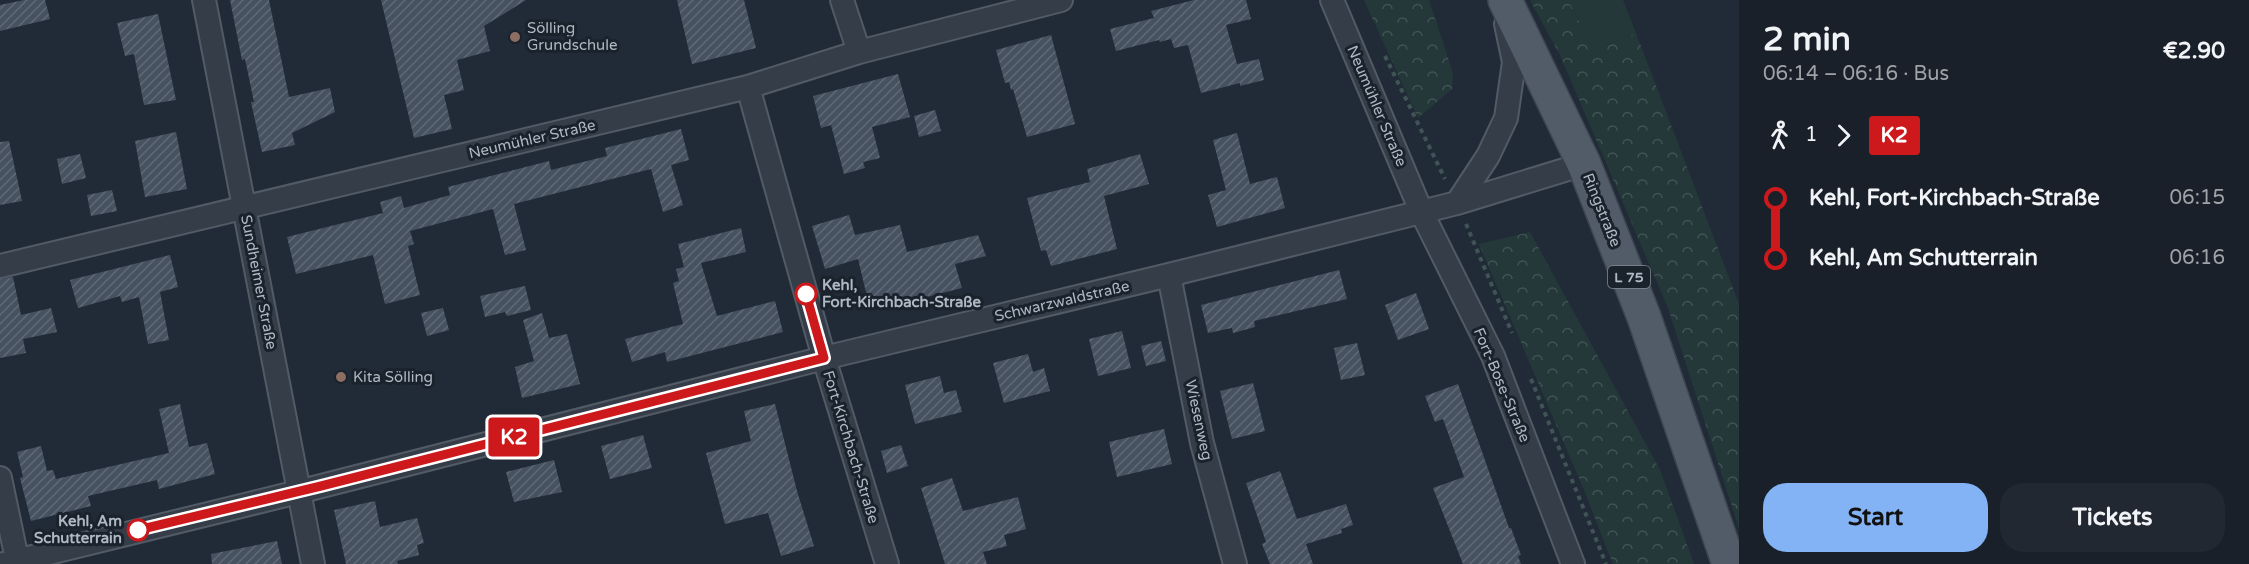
<!DOCTYPE html>
<html lang="en">
<head>
<meta charset="utf-8">
<style>
	:root { --surface:#192029; --page:#222831; --text:#f1f3f6; --muted:#9fa3a8; --accent:#83b2f5 }
	body { margin:0; font-family:"Varela Round",sans-serif; background:var(--page); color:var(--text); height:100vh; display:flex; flex-direction:column; font-size:22px; white-space:nowrap }
	* { box-sizing:border-box; margin:0 }
	p { font-size:20px; color:var(--muted) }
	.icon { flex:none; width:33px; height:33px; fill:none; stroke:currentColor; stroke-width:2; stroke-linecap:round; stroke-linejoin:round }
	.map { position:relative; flex:1; overflow:hidden }
	.drawer { display:flex; flex-direction:column; background:var(--surface); width:510px }
	.drawer>* { flex:none }
	.badge { padding:0 12px; border-radius:4px; font-size:21px; line-height:39px }
	.map>.badge { position:absolute; translate:-50% -50%; box-shadow:0 0 0 3px #fff }
	.legs { display:flex; align-items:center; gap:9px; height:66px; padding:0 24px; font-size:20px }
	.legs p { margin-inline-start:auto }
	.summary { display:flex; align-items:center; justify-content:space-between; height:102px; padding:0 24px }
	h1 { font-size:33px; font-weight:700; line-height:45px }
	.primary-button { display:flex; gap:12px; margin-top:auto; padding:12px 24px }
	.primary-button a { flex:1; height:69px; border-radius:24px; background:var(--accent); color:#111; font-size:24px; font-weight:700; line-height:69px; text-align:center }
	.primary-button a+a { background:var(--page); color:var(--text) }
	ul { padding:0 24px; list-style:none }
	li { display:flex; align-items:center; gap:21px; height:60px; font-size:22px }
	li i { display:grid; place-items:center; width:9px; height:100%; margin:0 8px; background:currentColor }
	li i::after { content:''; width:15px; height:15px; margin:-8px; border:4px solid; border-radius:50%; background:var(--surface) }
	li p { margin-inline-start:auto }
	li:first-child i { background:linear-gradient(#0000 50%,currentColor 0) }
	li:last-child i { background:linear-gradient(currentColor 50%,#0000 0) }
	main { display:flex; flex:1; min-height:0 }
	.map>svg:first-child { display:block }
</style>
</head>
<body>
<main>
<div class="map">
<svg width="1739" height="564" viewBox="0 0 1739 564">
	<defs>
		<pattern id="forest-crowns" width="20" height="18" patternUnits="userSpaceOnUse" patternTransform="scale(1.5)"><rect width="20" height="18" fill="#243839"/><path d="M2 6a3 3 0 1 1 6 0M12 15a3 3 0 1 1 6 0" fill="none" stroke="#415354"/></pattern>
		<pattern id="building-hatch" width="6" height="6" patternUnits="userSpaceOnUse" patternTransform="scale(1.5)"><rect width="6" height="6" fill="#475261"/><path d="M-1 1l2-2M0 6l6-6M5 7l2-2" fill="none" stroke="#5f6976"/></pattern>
	</defs>
	<rect width="100%" height="100%" fill="#212b37"/>
	<path fill="#243839" d="M1568 0H1623L1636 33 1594 51Z"/>
	<path fill="url(#forest-crowns)" d="M1364 0H1429L1453 73 1452 89 1418 118Z
		M1530 0H1568L1594 51 1636 33 1739 304V528L1668 308 1560 55Z
		M1530 232 1660 470 1694 564H1613L1584 490 1479 244Z"/>
	<path fill="url(#building-hatch)" d="M24 0H45L50 19 0 31V5Z
		M230 0H269L289 97 330 88 335 112 292 133 295 145 262 152 251 102H254L245 59 242 60Z
		M381 0H526L484 26 490 51 457 60 464 90 444 95 452 129 414 138Z
		M677 0H744L756 48 692 64Z
		M1194 0H1246L1251 19 1226 25 1237 64 1259 59 1264 80 1240 86V83L1201 93 1188 45 1174 48 1171 39 1160 42 1159 40 1116 51 1110 29 1154 18 1151 11Z
		M158 14 176 100 144 105 134 54 125 56 117 23Z
		M1051 35 1075 124 1027 137 1013 89 1011 90 1009 82 1005 83 996 50Z
		M898 74 910 117 872 127 880 158 863 162 865 168 844 174 831 125 821 128 813 96Z
		M935 110 941 131 919 137 914 116Z
		M681 129 689 160 671 165 683 205 663 212 651 169 514 204 526 250 505 255 493 209 410 231 414 244 408 246 420 295 385 304 373 255 296 274 287 237 383 213 380 202 401 196 404 208 450 195 448 187 549 161 551 170 607 156 605 148Z
		M176 132 187 189 145 197 135 141Z
		M1237 133 1250 184 1277 177 1285 208 1217 227 1208 195 1226 190 1213 140Z
		M9 141 22 201 0 205V142Z
		M80 154 86 178 62 184 57 159Z
		M1140 154 1149 184 1104 196 1117 249 1051 266 1046 250 1041 251 1027 198 1090 182 1087 169Z
		M112 190 117 211 91 216 87 195Z
		M849 215 855 235 900 225 907 252 978 235 986 256 955 264 962 288 883 308 882 302 869 305 858 259 825 269 812 226Z
		M741 228 746 252 701 263 717 316 775 301 783 332 667 362 665 352 632 362 625 339 683 324 673 283 679 281 676 269 684 267 678 244Z
		M170 255 178 287 160 292 169 340 148 344 139 297 122 302 120 296 78 308 70 280Z
		M1339 270 1347 299 1254 321 1255 327 1233 333 1232 328 1208 333 1201 305Z
		M13 277 21 315 51 308 57 332 23 339 26 353 0 358V279Z
		M525 286 531 310 507 316 505 312 485 317 480 296Z
		M1416 293 1429 329 1398 340 1385 305Z
		M443 308 449 330 427 336 421 313Z
		M542 313 549 338 567 334 580 384 522 398 515 367 534 361 523 320Z
		M1122 331 1131 368 1098 376 1089 339Z
		M1161 341 1166 361 1146 366 1141 346Z
		M1357 343 1365 375 1341 380 1334 348Z
		M1028 354 1033 372 1044 368 1050 391 1004 403 993 363Z
		M940 376 944 393 956 390 962 412 915 424 905 385Z
		M1253 383 1265 431 1232 439 1220 391Z
		M1458 384 1509 528H1511L1521 555 1518 556 1521 564H1463L1433 488 1464 477 1443 419 1435 422 1425 396Z
		M180 404 189 447 207 443 215 474 159 489 157 480 88 496 91 506 31 521 20 478 23 477 17 452 41 446 47 471 53 470 56 479 169 453 159 409Z
		M775 404 797 491 814 546 781 556 768 513 725 524 706 453 751 441 744 411Z
		M1164 429 1172 464 1117 477 1109 442Z
		M643 435 652 468 610 479 601 446Z
		M901 445 908 466 887 473 881 451Z
		M554 460 562 492 514 502 506 472Z
		M1280 471 1297 519 1346 504 1353 525 1341 529 1342 533 1306 544 1313 564H1270L1262 544 1266 542 1246 483Z
		M952 478 963 511 1018 497 1026 529 1004 535 1007 546 983 552 987 564H945L921 488Z
		M375 501 380 527 417 518 424 543 417 545 419 555 397 561 398 564H346L334 510Z
		M277 541 282 564H212L211 554Z"/>
	<g fill="none" stroke-linecap="round" stroke-linejoin="round">
		<g stroke="#525b65" stroke-width="26">
			<path id="street" d="M204 0 313 564
				M842 0 859 52
				M1332 0 1421 211 1493 356 1573 564
				M748 87 824 358 887 564
				M1457 203 1488 156 1506 118 1514 62 1506 24
				M0 266 748 87 859 52 1061 0
				M1169 275 1202 443 1235 564
				M0 478 18 564
				M4 564 298 492 824 358 1169 275 1457 203 1584 164"/>
		</g>
		<g stroke="#3e4651" stroke-width="36">
			<path id="primary" d="M1505 0 1584 164 1644 317 1729 564"/>
		</g>
		<path stroke="#405456" stroke-width="4" stroke-dasharray="4.5 4.5" stroke-linecap="butt" d="M1385 56 1445 179
			M1466 224 1512 333
			M1531 379 1606 564"/>
		<use href="#street" stroke="#343d48" stroke-width="22"/>
		<use href="#primary" stroke="#525c68" stroke-width="33"/>
	</g>
	<g fill="none" stroke-linecap="round" stroke-linejoin="round">
		<g stroke="#fff" stroke-width="14">
			<path id="line-1" d="M138 530 321 486 824 358 806 294"/>
		</g>
		<use href="#line-1" stroke="#cd191c" stroke-width="9"/>
	</g>
	<g fill="#8d6e63" stroke="#1a222c" stroke-width="2">
		<circle cx="515" cy="37" r="6"/>
		<circle cx="341" cy="377" r="6"/>
	</g>
	<g fill="#fff" stroke="#cd191c" stroke-width="3">
		<circle cx="806" cy="294" r="10"/>
		<circle cx="138" cy="530" r="10"/>
	</g>
	<g text-anchor="middle" dominant-baseline="central" stroke-width="6" stroke-linejoin="round" paint-order="stroke">
		<rect fill="#1a222c" stroke="#828b96" stroke-width="1.5" x="1608" y="266" width="42" height="22" rx="4.5"/>
		<g font-size="14" font-weight="bold" fill="#afb8c4">
			<text x="1629" y="277">L 75</text>
		</g>
		<g font-size="15" fill="#afb8c4" stroke="#1a222c" text-anchor="start">
			<text x="527" y="28">Sölling<tspan x="527" dy="17">Grundschule</tspan></text>
			<text x="353" y="377">Kita Sölling</text>
		</g>
		<g font-size="15" fill="#afb8c4" stroke="#1a222c">
			<text transform="translate(1377 106) rotate(67)">Neumühler Straße</text>
			<text transform="translate(532 139) rotate(-13)">Neumühler Straße</text>
			<text transform="translate(1602 210) rotate(68)">Ringstraße</text>
			<text transform="translate(259 282) rotate(79)">Sundheimer Straße</text>
			<text transform="translate(1062 301) rotate(-13)">Schwarzwaldstraße</text>
			<text transform="translate(1502 385) rotate(67)">Fort-Bose-Straße</text>
			<text transform="translate(1199 420) rotate(78)">Wiesenweg</text>
			<text transform="translate(851 447) rotate(73)">Fort-Kirchbach-Straße</text>
		</g>
		<g font-size="15" font-weight="bold" fill="#afb8c4" stroke="#1a222c" text-anchor="start">
			<text x="822" y="285">Kehl,<tspan x="822" dy="17">Fort-Kirchbach-Straße</tspan></text>
			<text x="122" y="521" text-anchor="end">Kehl, Am<tspan x="122" dy="17">Schutterrain</tspan></text>
		</g>
	</g>
</svg>
<b class="badge" style="left:514px;top:437px;background:#cd191c;color:#fff">K2</b>
</div>
<section class="drawer">
<div class="summary"><div><h1>2 min</h1><p>06:14 – 06:16 · Bus</p></div><b>€2.90</b></div>
<div class="legs"><svg class="icon" aria-label="walk" viewBox="0 0 24 24"><circle cx="13" cy="4" r="2"/><path d="M13 8l-2 6 4 7M11 14l-3 7M7 12l3-4h3l4 4"/></svg>1<svg class="icon" aria-label="forward" viewBox="0 0 24 24"><path d="M9 5l7 7-7 7"/></svg><b class="badge" style="background:#cd191c;color:#fff">K2</b></div>
<ul>
<li><i style="color:#cd191c"></i><b>Kehl, Fort-Kirchbach-Straße</b><p>06:15</p></li>
<li><i style="color:#cd191c"></i><b>Kehl, Am Schutterrain</b><p>06:16</p></li>
</ul>
<div class="primary-button"><a>Start</a><a>Tickets</a></div>
</section>
</main>
</body>
</html>
